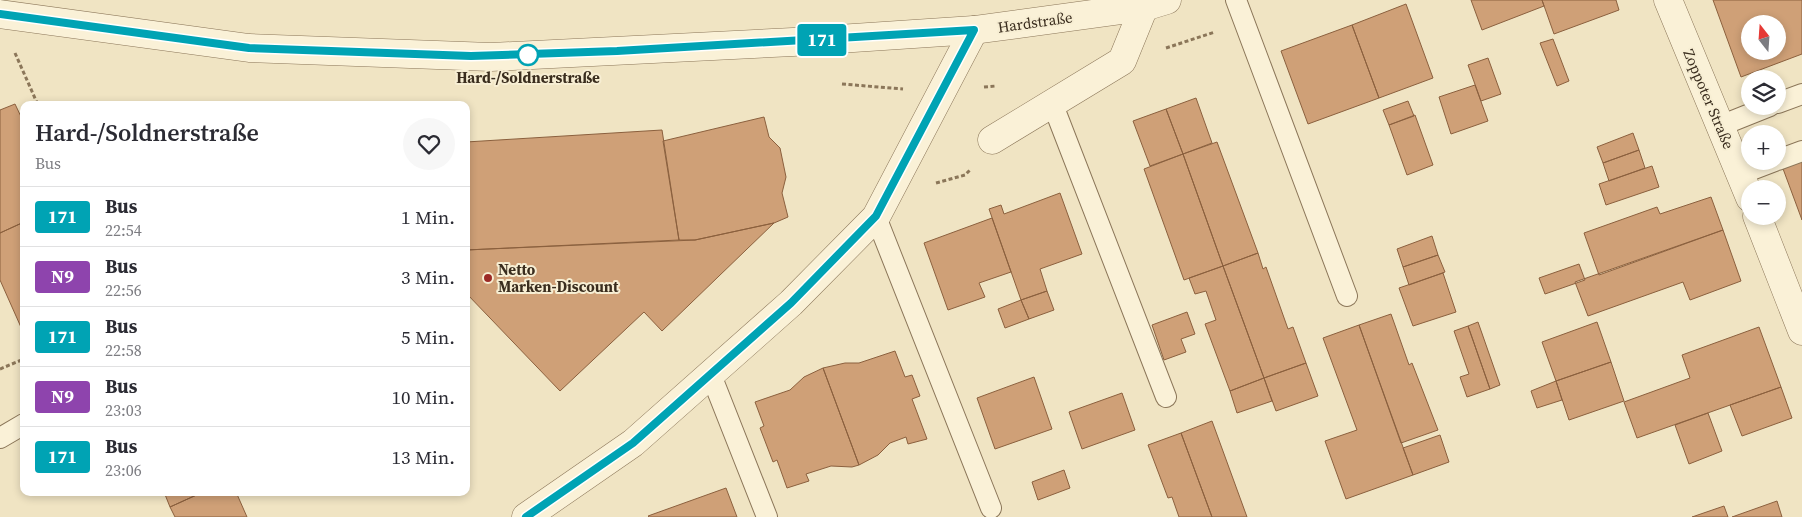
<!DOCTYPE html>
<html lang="de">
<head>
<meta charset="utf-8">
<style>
	:root { --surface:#fff; --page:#f7f7f7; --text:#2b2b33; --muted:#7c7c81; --line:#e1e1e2 }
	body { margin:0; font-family:"Source Serif 4",serif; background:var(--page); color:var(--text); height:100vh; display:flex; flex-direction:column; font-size:19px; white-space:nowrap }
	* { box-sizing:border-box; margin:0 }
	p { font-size:16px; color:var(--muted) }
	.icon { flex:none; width:28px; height:28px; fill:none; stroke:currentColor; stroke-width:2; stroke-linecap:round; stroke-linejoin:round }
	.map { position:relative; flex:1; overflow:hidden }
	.panel { position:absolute; left:20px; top:101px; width:450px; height:395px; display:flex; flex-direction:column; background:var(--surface); border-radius:10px; box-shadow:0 2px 8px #0003 }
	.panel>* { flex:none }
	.badge { padding:0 10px; border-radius:4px; font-size:18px; line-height:32px }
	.needle { width:32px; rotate:343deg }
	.buttons { position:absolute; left:1741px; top:15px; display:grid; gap:10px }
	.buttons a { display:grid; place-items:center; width:45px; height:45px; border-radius:50%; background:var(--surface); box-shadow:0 2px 8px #0003; font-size:25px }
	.map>.badge { position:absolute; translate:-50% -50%; box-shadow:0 0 0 2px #fff }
	.round { display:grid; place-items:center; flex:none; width:52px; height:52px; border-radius:26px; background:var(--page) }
	.summary { display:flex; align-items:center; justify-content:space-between; height:85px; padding:0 15px }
	h1 { font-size:24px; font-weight:600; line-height:38px }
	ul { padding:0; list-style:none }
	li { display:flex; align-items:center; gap:15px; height:60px; padding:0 15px; border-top:1px solid var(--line) }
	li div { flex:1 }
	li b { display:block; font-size:19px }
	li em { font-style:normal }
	li .badge { min-width:55px; font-weight:700; text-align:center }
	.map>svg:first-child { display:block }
</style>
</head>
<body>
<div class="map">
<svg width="1802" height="517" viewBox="0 0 1802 517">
	<rect width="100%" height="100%" fill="#f0e4c3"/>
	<path fill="#cfa077" stroke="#8b603e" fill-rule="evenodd" d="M1471 0H1542L1544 6 1482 30Z
		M1542 0H1616L1619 10 1554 34Z
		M1713 0H1802V54L1741 77ZM1750 24H1778V51H1750Z
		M1406 4 1433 78 1379 98 1352 25Z
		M1352 25 1379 98 1308 124 1281 51Z
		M1553 39 1569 81 1557 86 1540 43Z
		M1488 58 1501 94 1481 101 1468 65Z
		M1475 85 1488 121 1451 134 1439 97Z
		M1196 98 1212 143 1183 154 1166 109Z
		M1408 101 1414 116 1389 125 1383 110Z
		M15 104 24 123V222L0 233V110Z
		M1166 109 1183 154 1150 166 1133 121Z
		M1415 115 1433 165 1407 175 1389 125Z
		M764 117 769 137 780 148 786 177 782 193 788 217 774 223 695 240H679L663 141Z
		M662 130 679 240 466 250V142Z
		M1633 133 1639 150 1603 163 1597 147Z
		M1217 142 1258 253 1223 266 1183 154Z
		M1639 150 1645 168 1609 181 1603 163Z
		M1183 154 1223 266 1184 280 1144 169Z
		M1802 159V220L1782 166Z
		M1652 166 1659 187 1606 205 1599 184Z
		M1060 193 1082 254 1040 269 1047 291 1021 300 989 209 1001 205 1004 214Z
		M1711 197 1723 230 1599 275 1584 233 1657 207 1660 214Z
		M992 218 1011 272 979 283 985 297 948 310 924 243Z
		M24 222V334L0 280V233Z
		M774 223 662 331 644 312 560 391 466 293V250L695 240Z
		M1723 230 1741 281 1690 300 1683 282 1588 316 1575 282Z
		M1432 236 1438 255 1403 267 1397 249Z
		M1258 253 1263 269 1266 267 1288 329 1293 327 1306 363 1264 378 1223 266Z
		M1438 255 1445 272 1409 285 1403 267Z
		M1579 264 1585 280 1545 294 1539 278Z
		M1223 266 1264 378 1230 391 1205 324 1216 320 1206 291 1195 294 1189 278Z
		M1443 273 1456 312 1413 326 1399 288Z
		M1047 291 1054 310 1029 319 1021 300Z
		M1021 300 1029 319 1005 328 998 309Z
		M1187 312 1195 334 1181 339 1186 352 1164 360 1152 325Z
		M1391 314 1409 365 1412 363 1438 430 1401 443 1359 325Z
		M1478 322 1500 385 1490 389 1468 326Z
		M1597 322 1611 362 1556 381 1542 342Z
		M1359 325 1413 475 1346 499 1325 441 1357 430 1323 338Z
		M1468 326 1490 389 1467 397 1460 377 1469 374 1454 331Z
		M1759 327 1781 387 1637 438 1624 402 1690 378 1682 355Z
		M895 351 905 377 912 375 920 396 912 399 927 439 908 444 906 437 890 443 878 455 859 465 823 368 845 363H859Z
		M1611 362 1624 401 1569 420 1556 381Z
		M1306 363 1318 396 1276 411 1264 378Z
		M823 368 859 465 852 467 831 466 806 474 809 481 787 488 777 460 773 462 760 428 764 426 755 402 790 390 804 377Z
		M1034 377 1052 429 995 449 977 398Z
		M1264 378 1272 401 1237 413 1230 391Z
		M1556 381 1562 400 1537 408 1531 391Z
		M1781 387 1792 418 1742 436 1730 405Z
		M1122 393 1135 430 1082 449 1069 412Z
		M1708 413 1722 451 1689 464 1675 425Z
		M1212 421 1247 517H1212L1181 433Z
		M1181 433 1212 517H1179L1172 497 1168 498 1148 445Z
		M1440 435 1449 462 1413 475 1403 448Z
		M1064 470 1070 488 1038 500 1032 482Z
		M726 488 737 517H649L648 516Z
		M164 492H203L170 507Z
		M203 492H236L247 517H175L170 507Z
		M1777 501 1782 517H1732Z
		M1724 506 1728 517H1692Z"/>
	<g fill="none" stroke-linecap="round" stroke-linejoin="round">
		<g stroke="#8b7659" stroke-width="22">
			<path id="service" d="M1236 0 1347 296
				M1778 103 1802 94
				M1053 105 1166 397
				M1720 126 1770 106
				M1778 160 1802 151
				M1741 174 1775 161
				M876 217 991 508
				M711 375 767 517
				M0 438 24 424"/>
		</g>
		<g stroke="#8b7659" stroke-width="29">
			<path id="minor" d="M1668 0 1750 198
				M992 140 1122 61 1144 7
				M1757 216 1802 331
				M526 517 633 443 791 303 876 217 974 30"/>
		</g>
		<g stroke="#8b7659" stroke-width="29">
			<path id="tertiary" d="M0 14 249 48 491 57 793 42 974 30 1144 7 1167 0"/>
		</g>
		<path stroke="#8b7659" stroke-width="3" stroke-dasharray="4 2.5" stroke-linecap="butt" d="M1166 48 1215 32
			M15 53 38 105
			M842 84 903 89
			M984 87 996 86
			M936 183 965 175 971 169
			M0 369 24 359"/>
		<use href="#service" stroke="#faf1d7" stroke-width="20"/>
		<use href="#minor" stroke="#faf1d7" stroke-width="28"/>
		<use href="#tertiary" stroke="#faf1d7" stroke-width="28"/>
	</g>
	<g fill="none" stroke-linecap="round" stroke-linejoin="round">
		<g stroke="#fff" stroke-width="11">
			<path id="line" d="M0 14 249 48 471 56 617 51 974 30 876 216 791 303 633 443 526 517"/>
		</g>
		<use href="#line" stroke="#00a3b4" stroke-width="8"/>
	</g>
	<circle fill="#fff" stroke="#00a3b4" stroke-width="2.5" cx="528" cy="55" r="10"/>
	<circle fill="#9c2a26" stroke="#f7eed3" stroke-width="2" cx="488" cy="278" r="5"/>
	<g text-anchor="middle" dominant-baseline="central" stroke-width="4" stroke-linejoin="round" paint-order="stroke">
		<g font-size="15" fill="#3a2d1e" stroke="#f7eed3">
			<text transform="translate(1035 22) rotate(-8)">Hardstraße</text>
			<text transform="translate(1709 99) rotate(67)">Zoppoter Straße</text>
		</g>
		<g font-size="15" font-weight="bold" fill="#3a2d1e" stroke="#f7eed3">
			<text x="528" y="77">Hard-/Soldnerstraße</text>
		</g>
		<g font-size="15" font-weight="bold" fill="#3a2d1e" stroke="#f7eed3" text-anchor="start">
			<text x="498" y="269">Netto<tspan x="498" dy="17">Marken-Discount</tspan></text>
		</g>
	</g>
</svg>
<div class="buttons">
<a><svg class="needle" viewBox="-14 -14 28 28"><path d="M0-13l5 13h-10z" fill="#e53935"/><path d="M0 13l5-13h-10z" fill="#7c7c81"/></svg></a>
<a><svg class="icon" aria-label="layers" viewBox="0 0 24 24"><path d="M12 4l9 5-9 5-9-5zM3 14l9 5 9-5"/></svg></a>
<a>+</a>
<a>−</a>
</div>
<b class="badge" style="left:822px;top:40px;background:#00a3b4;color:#fff">171</b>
<section class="panel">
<div class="summary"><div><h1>Hard-/Soldnerstraße</h1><p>Bus</p></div><a class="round"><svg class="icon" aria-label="heart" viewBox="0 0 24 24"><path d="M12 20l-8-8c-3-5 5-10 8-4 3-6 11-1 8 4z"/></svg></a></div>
<ul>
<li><span class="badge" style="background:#00a3b4;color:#fff">171</span><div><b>Bus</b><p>22:54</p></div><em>1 Min.</em></li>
<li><span class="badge" style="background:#8e44ad;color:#fff">N9</span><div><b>Bus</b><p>22:56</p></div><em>3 Min.</em></li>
<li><span class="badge" style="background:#00a3b4;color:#fff">171</span><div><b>Bus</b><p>22:58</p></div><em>5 Min.</em></li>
<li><span class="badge" style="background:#8e44ad;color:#fff">N9</span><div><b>Bus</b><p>23:03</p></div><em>10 Min.</em></li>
<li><span class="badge" style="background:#00a3b4;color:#fff">171</span><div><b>Bus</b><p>23:06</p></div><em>13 Min.</em></li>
</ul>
</section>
</div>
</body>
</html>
